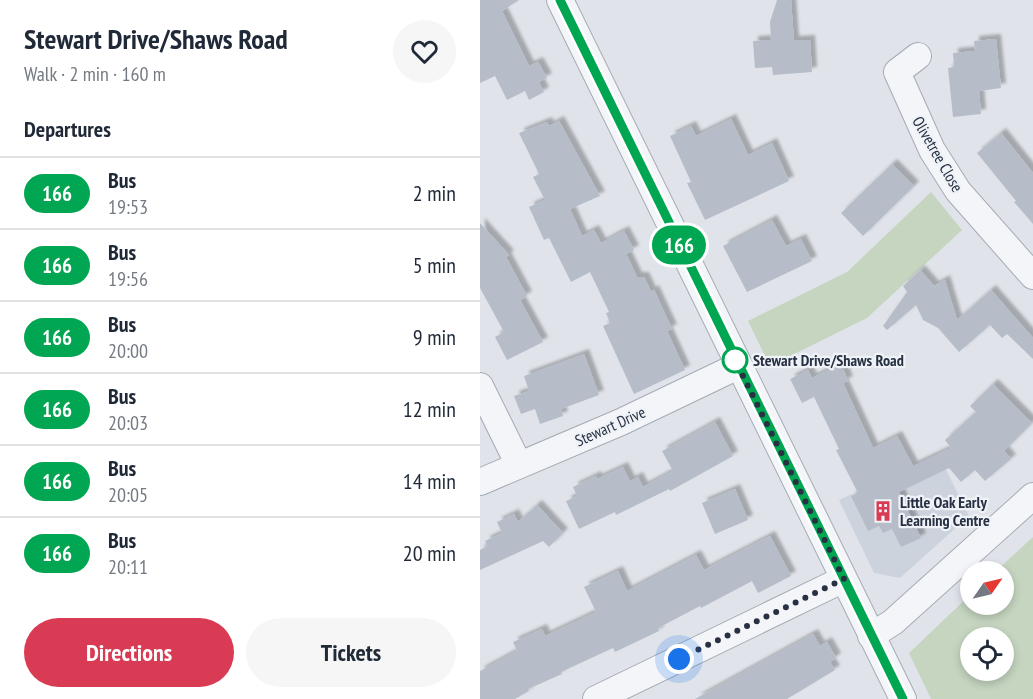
<!DOCTYPE html>
<html lang="en">
<head>
<meta charset="utf-8">
<style>
	:root { --surface:#fff; --page:#f6f6f7; --text:#1f2937; --muted:#747a83; --line:#e0e1e3; --accent:#d93b54 }
	body { margin:0; font-family:"PT Sans Narrow",sans-serif; background:var(--page); color:var(--text); height:100vh; display:flex; flex-direction:column; font-size:22px; white-space:nowrap }
	* { box-sizing:border-box; margin:0 }
	p { font-size:20px; color:var(--muted) }
	.icon { flex:none; width:33px; height:33px; fill:none; stroke:currentColor; stroke-width:2; stroke-linecap:round; stroke-linejoin:round }
	.map { position:relative; flex:1; overflow:hidden }
	.sheet { display:flex; flex-direction:column; background:var(--surface); width:480px }
	.sheet>* { flex:none }
	.badge { padding:0 12px; border-radius:20px; font-size:21px; line-height:39px }
	.needle { width:39px; rotate:56deg }
	.controls { position:absolute; left:480px; top:561px; display:grid; gap:12px }
	.controls a { display:grid; place-items:center; width:54px; height:54px; border-radius:50%; background:var(--surface); box-shadow:0 3px 9px #0003; font-size:30px }
	.you { position:absolute; width:30px; height:30px; margin:-15px; border:4px solid #fff; border-radius:50%; background:#1a73e8; box-shadow:0 0 0 9px #1a73e833 }
	.map>.badge { position:absolute; translate:-50% -50%; box-shadow:0 0 0 3px #fff }
	h2 { padding:0 24px; font-size:22px; line-height:54px }
	.round { display:grid; place-items:center; flex:none; width:63px; height:63px; border-radius:32px; background:var(--page) }
	.head { display:flex; align-items:center; justify-content:space-between; height:102px; padding:0 24px }
	h1 { font-size:28px; font-weight:700; line-height:45px }
	.primary-button { display:flex; gap:12px; margin-top:auto; padding:12px 24px }
	.primary-button a { flex:1; height:69px; border-radius:36px; background:var(--accent); color:#fff; font-size:24px; font-weight:700; line-height:69px; text-align:center }
	.primary-button a+a { background:var(--page); color:var(--text) }
	ul { padding:0; list-style:none }
	li { display:flex; align-items:center; gap:18px; height:72px; padding:0 24px; border-top:2px solid var(--line) }
	li div { flex:1 }
	li b { display:block; font-size:22px }
	li em { font-style:normal }
	li .badge { min-width:66px; font-weight:700; text-align:center }
	main { display:flex; flex:1; min-height:0 }
	.map>svg:first-child { display:block }
</style>
</head>
<body>
<main>
<section class="sheet">
<div class="head"><div><h1>Stewart Drive/Shaws Road</h1><p>Walk · 2 min · 160 m</p></div><a class="round"><svg class="icon" aria-label="heart" viewBox="0 0 24 24"><path d="M12 20l-8-8c-3-5 5-10 8-4 3-6 11-1 8 4z"/></svg></a></div>
<h2>Departures</h2>
<ul>
<li><span class="badge" style="background:#00a651;color:#fff">166</span><div><b>Bus</b><p>19:53</p></div><em>2 min</em></li>
<li><span class="badge" style="background:#00a651;color:#fff">166</span><div><b>Bus</b><p>19:56</p></div><em>5 min</em></li>
<li><span class="badge" style="background:#00a651;color:#fff">166</span><div><b>Bus</b><p>20:00</p></div><em>9 min</em></li>
<li><span class="badge" style="background:#00a651;color:#fff">166</span><div><b>Bus</b><p>20:03</p></div><em>12 min</em></li>
<li><span class="badge" style="background:#00a651;color:#fff">166</span><div><b>Bus</b><p>20:05</p></div><em>14 min</em></li>
<li><span class="badge" style="background:#00a651;color:#fff">166</span><div><b>Bus</b><p>20:11</p></div><em>20 min</em></li>
</ul>
<div class="primary-button"><a>Directions</a><a>Tickets</a></div>
</section>
<div class="map">
<svg width="553" height="699" viewBox="0 0 553 699">
	<defs>
		<filter id="shadow"><feDropShadow dx="5" dy="-5" stdDeviation="1.5" flood-color="#0004"/></filter>
	</defs>
	<rect width="100%" height="100%" fill="#e0e4ea"/>
	<path fill="#cdd3dc" d="M458 454 489 516 420 578 394 573 359 500Z"/>
	<path fill="#c5d5c0" fill-rule="evenodd" d="M451 192 482 230 387 318 290 366 268 321 367 272Z
		M553 537V699H451L429 653 490 595V604H524V572L516 571ZM490 638H524V670H490Z"/>
	<path fill="#b6bdc8" filter="url(#shadow)" d="M0 0H39L22 11 49 66 58 62 67 78 59 82 64 92 49 100 45 91 27 100 15 76 0 83Z
		M297 0H311L314 41 330 40 332 72 293 75 292 67 275 68 273 41 291 40 290 22Z
		M516 39 521 88 499 91 501 114 473 117 468 68 474 67 473 53 495 51 494 41Z
		M251 119 268 155 292 143 309 181 225 220 207 183 211 182 190 136 211 126 216 136Z
		M79 121 120 196 90 209 102 236 114 230 121 243 144 231 154 250 146 254 157 277H164L171 292 174 290 192 329 187 331 205 370 154 394 123 326 130 323 126 313 129 312 110 272 91 282 69 238 64 240 49 207 65 200 53 177 59 174 39 133 67 122 69 126Z
		M521 133 553 173V224L534 202 536 201 497 153Z
		M412 164 434 186 383 236 361 213Z
		M292 220 306 246 321 239 332 261 267 292 243 246Z
		M0 223 29 255 26 257 47 296 40 300 63 342 27 360 15 337 24 332 0 288Z
		M440 270 454 286 465 280 477 320 511 290 553 338V359L527 334 522 338 510 325 479 352 458 328 443 320 436 305 407 330 403 326 427 292 423 286Z
		M104 354 119 395 81 409 83 416 60 424 55 409 41 414 34 396 49 391 44 376Z
		M361 364 368 381 363 383 393 448 417 436 433 466 471 448 465 440 496 412 490 406 513 384 552 423 524 451 531 459 505 481 495 470 481 482 469 468 419 492 441 538 421 547 412 529 403 533 399 526 388 531 371 496 378 493 356 450 359 449 334 397 322 403 310 379 328 370 332 378Z
		M235 422 253 456 190 491 189 489 136 515 135 512 99 529 86 501 97 496 93 487 116 476 117 479 143 467 150 481 158 477 163 487 193 471 182 451Z
		M255 489 268 520 235 534 222 503Z
		M57 505 83 533 69 547 63 541 0 570V550L7 546 5 541 22 533 17 522 34 514 38 522Z
		M290 536 311 576 278 593 272 581 221 608 220 606 178 628 179 631 135 652 133 648 81 672 82 674 48 689 49 691 35 699H0V671L37 651 33 642 62 629 65 636 116 612 104 587 138 571 147 591 216 555 224 570Z
		M333 634 340 646 347 642 356 658 350 662 355 670 307 699H215Z"/>
	<g fill="none" stroke-linecap="round" stroke-linejoin="round">
		<g stroke="#a5abb5" stroke-width="28">
			<path id="minor" d="M80 0 423 699
				M438 56 417 72 452 150 478 191 553 276
				M0 386 39 465
				M0 482 141 422 258 366
				M391 636 413 622 553 496
				M116 699 364 579"/>
		</g>
		<use href="#minor" stroke="#f3f5f8" stroke-width="26"/>
	</g>
	<g fill="none" stroke-linecap="round" stroke-linejoin="round">
		<g stroke="#fff" stroke-width="14">
			<path id="line" d="M80 0 423 699"/>
		</g>
		<use href="#line" stroke="#00a651" stroke-width="9"/>
		<path stroke="#273143" stroke-width="6" stroke-dasharray="0 10.8" d="M199 659 364 579 255 360"/>
	</g>
	<defs>
		<g id="building-bare" transform="scale(1.62)"><path d="M-4-6H4V6H1V3H-1V6H-4ZM-2.5-4.3h1.7v1.8h-1.7ZM.8-4.3h1.7v1.8H.8ZM-2.5-1h1.7V.8h-1.7ZM.8-1h1.7V.8H.8Z" fill="#d93b54" stroke="#eff3f7" stroke-width="2.5" paint-order="stroke"/></g>
	</defs>
	<g fill-rule="evenodd">
		<use href="#building-bare" x="403" y="511"/>
	</g>
	<circle fill="#fff" stroke="#00a651" stroke-width="3" cx="255" cy="360" r="12"/>
	<g text-anchor="middle" dominant-baseline="central" stroke-width="4.5" stroke-linejoin="round" paint-order="stroke">
		<g font-size="16" fill="#273143" stroke="#eff3f7">
			<text transform="translate(458 154) rotate(60)">Olivetree Close</text>
			<text transform="translate(130 426) rotate(-24)">Stewart Drive</text>
		</g>
		<g font-size="16" font-weight="bold" fill="#273143" stroke="#eff3f7" text-anchor="start">
			<text x="273" y="360">Stewart Drive/Shaws Road</text>
		</g>
		<g font-size="16" font-weight="bold" fill="#273143" stroke="#eff3f7" text-anchor="start">
			<text x="420" y="502">Little Oak Early<tspan x="420" dy="18">Learning Centre</tspan></text>
		</g>
	</g>
</svg>
<div class="controls">
<a><svg class="needle" viewBox="-14 -14 28 28"><path d="M0-13l5 13h-10z" fill="#e53935"/><path d="M0 13l5-13h-10z" fill="#747a83"/></svg></a>
<a><svg class="icon" aria-label="locate" viewBox="0 0 24 24"><circle cx="12" cy="12" r="6"/><path d="M12 2v4M12 18v4M2 12h4M18 12h4"/></svg></a>
</div>
<div class="you" style="left:199px;top:659px"></div>
<b class="badge" style="left:199px;top:245px;background:#00a651;color:#fff">166</b>
</div>
</main>
</body>
</html>
